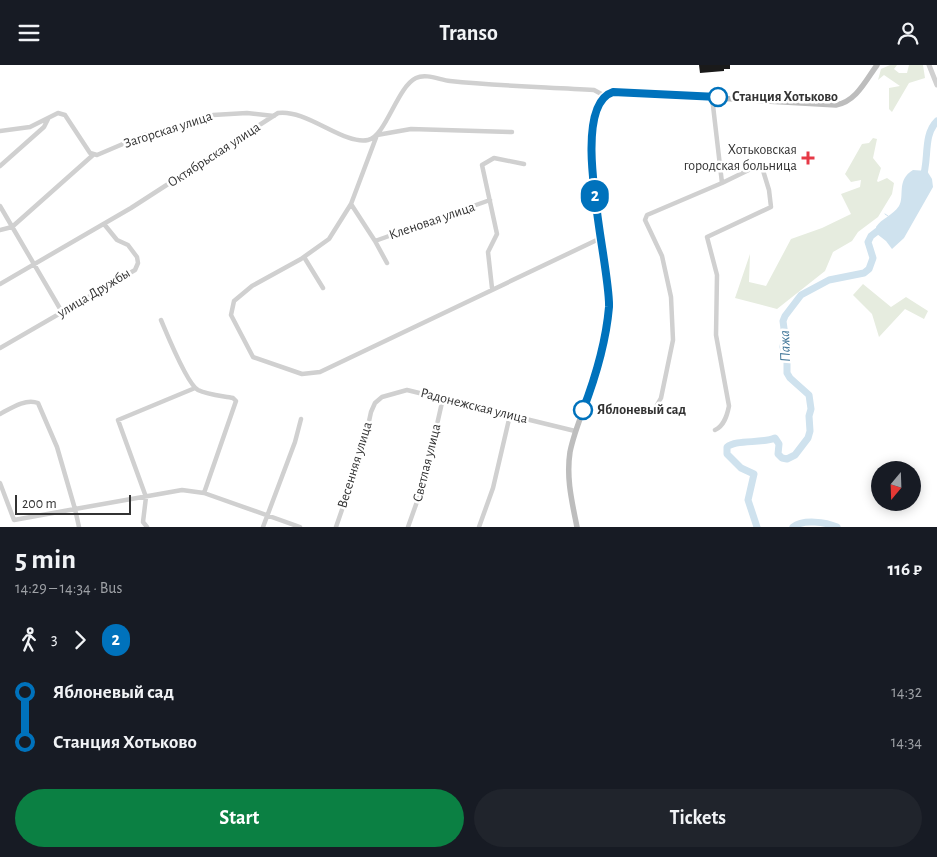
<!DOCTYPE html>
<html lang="en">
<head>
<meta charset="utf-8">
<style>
	:root { --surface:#171b24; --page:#20242c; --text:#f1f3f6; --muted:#9ea1a6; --accent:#0b8043 }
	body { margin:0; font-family:"Alegreya Sans",sans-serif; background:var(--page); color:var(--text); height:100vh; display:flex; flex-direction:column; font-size:19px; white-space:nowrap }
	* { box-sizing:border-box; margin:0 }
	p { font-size:16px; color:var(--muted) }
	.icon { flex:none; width:28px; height:28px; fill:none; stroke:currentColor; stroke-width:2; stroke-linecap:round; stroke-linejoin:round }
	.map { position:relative; height:462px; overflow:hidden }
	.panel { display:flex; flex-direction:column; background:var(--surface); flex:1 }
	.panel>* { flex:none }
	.badge { padding:0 10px; border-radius:16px; font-size:18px; line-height:32px }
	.needle { width:32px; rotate:199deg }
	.tools { position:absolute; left:871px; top:396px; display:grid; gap:10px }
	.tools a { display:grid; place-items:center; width:50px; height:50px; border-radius:50%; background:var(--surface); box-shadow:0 2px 12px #0003; font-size:25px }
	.scale { position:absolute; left:15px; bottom:12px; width:116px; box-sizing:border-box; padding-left:5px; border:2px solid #333; border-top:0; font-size:14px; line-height:18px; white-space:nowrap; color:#333; -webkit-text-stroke:4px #fff; paint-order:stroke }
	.map>.badge { position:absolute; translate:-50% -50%; box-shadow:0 0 0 2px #fff }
	.legs { display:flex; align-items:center; gap:8px; height:55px; padding:0 15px; font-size:16px }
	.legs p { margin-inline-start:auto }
	.headline { display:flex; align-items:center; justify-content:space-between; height:85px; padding:0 15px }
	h1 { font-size:28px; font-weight:700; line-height:38px }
	.cta { display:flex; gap:10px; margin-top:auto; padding:10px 15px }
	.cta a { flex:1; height:58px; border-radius:30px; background:var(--accent); color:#fff; font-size:20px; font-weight:700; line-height:58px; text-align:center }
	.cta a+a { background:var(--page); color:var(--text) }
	ul { padding:0 15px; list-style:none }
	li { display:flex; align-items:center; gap:18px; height:50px; font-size:19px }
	li i { display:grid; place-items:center; width:8px; height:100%; margin:0 6px; background:currentColor }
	li i::after { content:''; width:12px; height:12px; margin:-6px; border:4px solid; border-radius:50%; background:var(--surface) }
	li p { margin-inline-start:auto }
	li:first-child i { background:linear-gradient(#0000 50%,currentColor 0) }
	li:last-child i { background:linear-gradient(currentColor 50%,#0000 0) }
	header { display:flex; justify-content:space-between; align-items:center; height:65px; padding:0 15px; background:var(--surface); font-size:22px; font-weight:700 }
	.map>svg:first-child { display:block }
</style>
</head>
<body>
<header><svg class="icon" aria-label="menu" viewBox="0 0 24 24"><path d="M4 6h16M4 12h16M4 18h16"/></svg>Transo<svg class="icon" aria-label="person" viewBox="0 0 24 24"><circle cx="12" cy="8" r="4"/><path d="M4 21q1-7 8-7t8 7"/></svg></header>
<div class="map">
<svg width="937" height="462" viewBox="0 0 937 462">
	<rect width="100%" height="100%" fill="#fff"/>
	<path fill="#e6ecdf" d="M890 0H897L894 4 899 8H907L909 0H923L925 13 909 18 892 47 889 44V23L900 21 884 10 878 15 881 4Z
		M873 73 877 74 873 93 881 103 877 116 878 117 887 113 894 118 892 129 878 152 858 167 852 176 833 187 825 206 777 244 735 233 750 189 749 217 766 221 791 174 822 163 851 149 841 129 860 122 861 115 851 117 845 109 862 79 869 78Z
		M863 219 891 242 906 232 928 246 924 254 905 244 879 272 872 249 853 230Z"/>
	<path fill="#cfe2ee" d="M913 105 927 106 932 114 933 122 904 173 892 184 886 176 877 169 876 162C881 154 893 150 899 141 905 131 896 115 913 105Z"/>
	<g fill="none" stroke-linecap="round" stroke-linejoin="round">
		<path stroke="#cfe2ee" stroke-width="1" d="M885 149 888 151"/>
		<path stroke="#cfe2ee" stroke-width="7" d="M922 115C930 96 922 71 937 56
			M757 462 748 435 754 409 741 403 727 389V382C736 374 762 379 775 373L779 379 778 389 782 393 787 394 795 390 808 373 810 366 809 351 811 344 809 330 790 313 787 308V295L783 282 785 271 783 256 785 251 801 230 829 215 864 208 869 204 873 193 868 177 871 171 884 161
			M793 462C803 454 826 457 837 462"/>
	</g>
	<path fill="#1a1a1a" d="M699 0H730V4H724V6L700 8Z"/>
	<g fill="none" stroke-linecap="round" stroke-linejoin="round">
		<path stroke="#d0d0d0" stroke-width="4.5" d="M0 66 30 62 58 48 65 50 90 88 97 90 144 70 173 64 213 50 247 48 274 51
			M512 67 411 64 377 70 351 139 329 174 301 194 252 221 234 236 231 250 253 292 302 309 320 307 601 173
			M0 101 44 62 48 54
			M351 139 375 176 387 198
			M0 141 62 247
			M0 165 12 162 93 90
			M375 176 490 135
			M304 192 323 223
			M0 219 131 143 278 48C307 44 343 80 368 75 386 71 397 22 416 13 426 8 440 15 450 16 498 21 546 22 594 25L605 31
			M492 223 488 187 497 169 482 100 494 93 524 99
			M161 255C167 269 187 319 198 325 208 330 223 331 233 333L236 336 204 428
			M0 283 135 205 138 198 137 192 128 180 117 175 104 159
			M653 347 661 333 673 275 671 232 662 191 645 155 647 150 722 118 712 32
			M0 349C11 343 26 333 38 338L57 382 75 444 14 455 0 418
			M715 365C724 361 727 351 729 341L716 270 717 210 707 172 771 142 769 125 761 99 722 118
			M79 462 75 444 182 425 204 428 300 462
			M147 462 143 457 146 432 118 355 195 323
			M263 462 295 377 301 354
			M336 462 363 384 371 347 375 338 382 332 407 325 575 366
			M408 462 424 417 443 333
			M479 462 493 423 510 350"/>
		<path stroke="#d0d0d0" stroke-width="5" d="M929 0 937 20"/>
		<path stroke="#bdbdbd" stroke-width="5.5" d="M577 462C572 437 566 413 570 387 574 367 582 349 589 330 601 295 612 256 608 219 605 188 567 30 616 27L836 40C856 37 866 15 877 0"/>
	</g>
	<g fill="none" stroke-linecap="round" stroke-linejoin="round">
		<g stroke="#fff" stroke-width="11">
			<path id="line-1" d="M583 345C596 311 606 277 609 242 611 202 566 42 613 27L718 32"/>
		</g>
		<use href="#line-1" stroke="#0072bc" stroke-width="8"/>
	</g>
	<g fill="#fff" stroke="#0072bc" stroke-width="2.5">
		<circle cx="718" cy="32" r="9"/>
		<circle cx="583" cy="345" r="9"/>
	</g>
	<path fill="#e63946" stroke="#fff" stroke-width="2" d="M805.5 85.5h5v5h5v5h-5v5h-5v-5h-5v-5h5z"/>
	<g text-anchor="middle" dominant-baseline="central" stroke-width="5" stroke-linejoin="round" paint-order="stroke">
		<g font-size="14" font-weight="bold" fill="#333" stroke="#fff" text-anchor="start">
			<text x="732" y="32">Станция Хотьково</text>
			<text x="597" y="345">Яблоневый сад</text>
		</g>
		<g font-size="14" fill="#333" stroke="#fff">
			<text transform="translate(168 65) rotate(-18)">Загорская улица</text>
			<text transform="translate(214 90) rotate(-33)">Октябрьская улица</text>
			<text transform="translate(432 156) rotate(-19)">Кленовая улица</text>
			<text transform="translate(94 228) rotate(-31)">улица Дружбы</text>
			<text transform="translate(474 341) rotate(14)">Радонежская улица</text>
			<text transform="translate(427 398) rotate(-76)">Светлая улица</text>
			<text transform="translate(355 400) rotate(-73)">Весенняя улица</text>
		</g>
		<g font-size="14" fill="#333" stroke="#fff" text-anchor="end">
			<text x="797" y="85">Хотьковская<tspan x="797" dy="16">городская больница</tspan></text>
		</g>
		<g font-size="15" font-style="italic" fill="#3f7597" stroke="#fff">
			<text transform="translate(785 281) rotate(-92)">Пажа</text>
		</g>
	</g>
</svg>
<div class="tools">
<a><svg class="needle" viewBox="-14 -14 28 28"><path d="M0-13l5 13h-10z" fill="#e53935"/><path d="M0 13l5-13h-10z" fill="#9ea1a6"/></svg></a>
</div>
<div class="scale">200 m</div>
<b class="badge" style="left:595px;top:131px;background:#0072bc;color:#fff">2</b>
</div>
<section class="panel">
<div class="headline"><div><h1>5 min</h1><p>14:29 – 14:34 · Bus</p></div><b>116 ₽</b></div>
<div class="legs"><svg class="icon" aria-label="walk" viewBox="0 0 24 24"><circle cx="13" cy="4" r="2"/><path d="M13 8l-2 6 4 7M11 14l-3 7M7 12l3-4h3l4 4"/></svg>3<svg class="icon" aria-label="forward" viewBox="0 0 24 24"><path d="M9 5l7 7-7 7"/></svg><b class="badge" style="background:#0072bc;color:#fff">2</b></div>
<ul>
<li><i style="color:#0072bc"></i><b>Яблоневый сад</b><p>14:32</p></li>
<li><i style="color:#0072bc"></i><b>Станция Хотьково</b><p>14:34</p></li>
</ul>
<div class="cta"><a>Start</a><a>Tickets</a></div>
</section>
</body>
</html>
